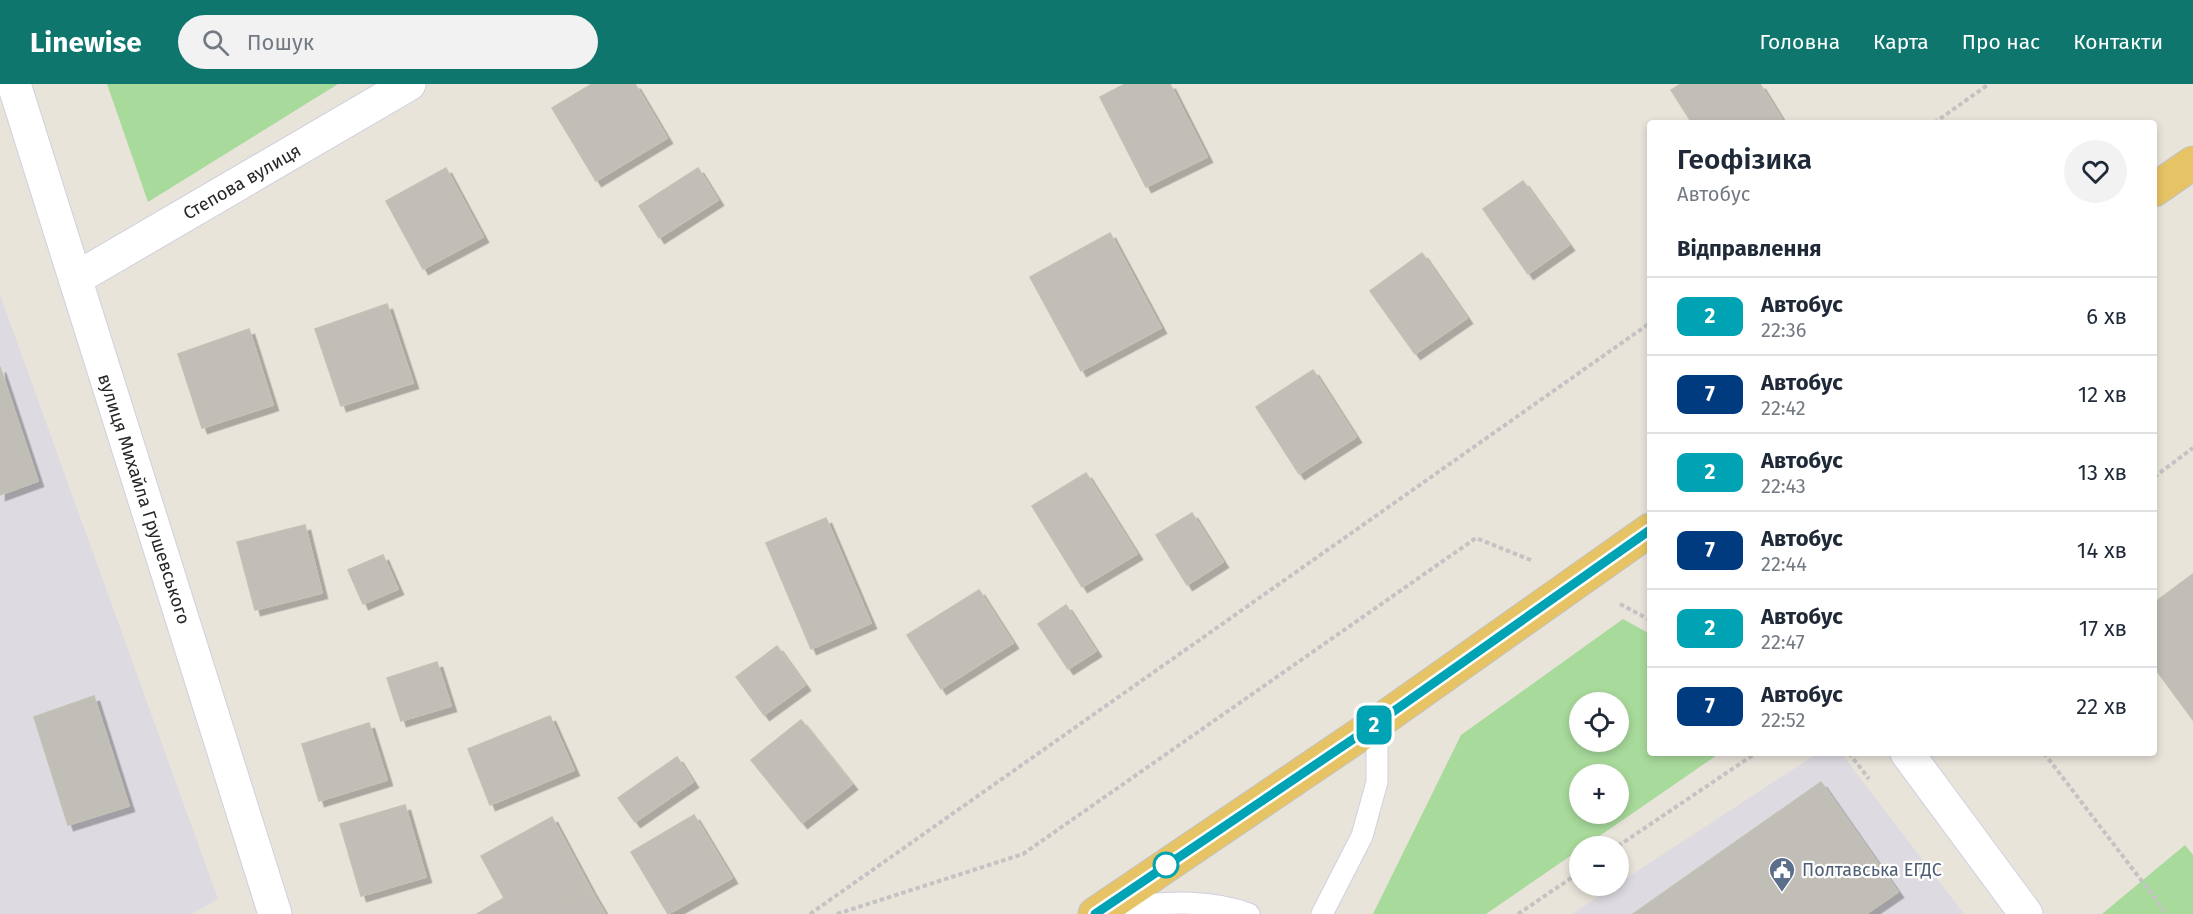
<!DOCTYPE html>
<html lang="uk">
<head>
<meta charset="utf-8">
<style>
	:root { --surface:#fff; --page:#f2f2f3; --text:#1f2937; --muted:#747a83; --line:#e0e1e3; --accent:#0f766e }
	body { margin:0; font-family:"Fira Sans",sans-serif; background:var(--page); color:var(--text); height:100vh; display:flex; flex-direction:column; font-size:22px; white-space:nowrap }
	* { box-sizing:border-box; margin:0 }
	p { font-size:20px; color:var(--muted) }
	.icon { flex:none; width:33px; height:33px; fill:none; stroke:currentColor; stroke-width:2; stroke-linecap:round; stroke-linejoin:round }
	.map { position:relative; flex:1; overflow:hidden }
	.sheet { position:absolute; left:1647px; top:36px; width:510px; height:636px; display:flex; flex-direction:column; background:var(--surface); border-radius:6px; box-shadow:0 3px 9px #0003 }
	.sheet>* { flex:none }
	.badge { padding:0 12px; border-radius:9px; font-size:21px; line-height:39px }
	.buttons { position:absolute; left:1569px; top:608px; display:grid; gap:12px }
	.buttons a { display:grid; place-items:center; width:60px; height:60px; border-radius:50%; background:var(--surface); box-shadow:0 3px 9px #0003; font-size:30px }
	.map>.badge { position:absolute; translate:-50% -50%; box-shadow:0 0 0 3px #fff }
	h2 { padding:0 30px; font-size:22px; line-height:54px }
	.round { display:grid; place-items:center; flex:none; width:63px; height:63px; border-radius:32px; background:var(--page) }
	.overview { display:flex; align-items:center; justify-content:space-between; height:102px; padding:0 30px }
	h1 { font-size:28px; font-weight:600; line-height:45px }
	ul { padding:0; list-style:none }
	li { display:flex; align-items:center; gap:18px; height:78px; padding:0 30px; border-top:2px solid var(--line) }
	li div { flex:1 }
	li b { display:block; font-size:22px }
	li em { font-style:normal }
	li .badge { min-width:66px; font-weight:700; text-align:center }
	header { display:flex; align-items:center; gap:36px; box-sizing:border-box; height:84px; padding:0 30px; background:var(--accent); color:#fff }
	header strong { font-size:28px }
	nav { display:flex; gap:33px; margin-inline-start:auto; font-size:21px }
	.search { width:420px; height:54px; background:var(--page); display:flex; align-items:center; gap:15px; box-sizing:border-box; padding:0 21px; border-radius:33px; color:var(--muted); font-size:22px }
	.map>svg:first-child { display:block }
</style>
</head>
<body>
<header>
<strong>Linewise</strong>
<div class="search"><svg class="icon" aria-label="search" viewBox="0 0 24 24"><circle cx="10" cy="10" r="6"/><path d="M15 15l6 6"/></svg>Пошук</div>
<nav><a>Головна</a><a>Карта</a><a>Про нас</a><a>Контакти</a></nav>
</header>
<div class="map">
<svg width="2193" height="830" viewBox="0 0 2193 830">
	<defs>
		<filter id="shadow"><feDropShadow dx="5.5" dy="5.5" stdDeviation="0" flood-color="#0004"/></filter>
	</defs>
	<rect width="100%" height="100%" fill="#e8e4da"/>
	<path fill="#dddae1" d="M0 211 218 815 191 830H0Z
		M1818 669H1841L1964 830H1572Z"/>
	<path fill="#a8da9b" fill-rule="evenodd" d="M107 0H338L148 118Z
		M1623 535 1650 550V669H1720L1585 762H1580L1579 766 1486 830H1373L1461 651ZM1580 618H1618V657H1580ZM1580 690H1618V729H1580Z
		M2185 761 2193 771V830H2102Z"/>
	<path fill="#c0beb6" stroke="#c3c0b4" stroke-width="1.5" filter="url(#shadow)" d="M592 0H635L667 54 596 97 552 24Z
		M1125 0H1170L1207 73 1146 103 1100 13Z
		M1681 0H1760L1784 39H1692L1671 6Z
		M446 84 483 153 423 185 386 117Z
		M698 84 718 116 659 154 639 122Z
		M1523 97 1569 161 1528 190 1483 125Z
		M1110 149 1161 244 1081 287 1030 193Z
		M1422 169 1467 234 1415 270 1370 207Z
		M387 220 413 299 341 322 315 245Z
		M249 245 273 321 202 344 178 270Z
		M0 283 38 397 0 411Z
		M1313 286 1356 353 1299 390 1256 323Z
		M1086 389 1137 470 1082 503 1032 422Z
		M1192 429 1223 478 1187 501 1156 451Z
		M826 434 871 539 811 565 766 459Z
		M305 441 322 509 255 526 237 458Z
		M383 471 398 505 363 520 348 486Z
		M2193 490V636L2154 583V519Z
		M979 506 1013 559 941 605 907 551Z
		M1066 521 1096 567 1068 585 1038 540Z
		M777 562 805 601 764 631 736 593Z
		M437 578 451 622 401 637 387 594Z
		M94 612 129 722 68 741 34 633Z
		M550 632 574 686 490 721 468 665Z
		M801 636 852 700 802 739 751 676Z
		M369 639 387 696 319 717 302 660Z
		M677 673 693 698 635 738 618 714Z
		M1821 698 1898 808 1866 830H1633Z
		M405 721 426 793 361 812 340 740Z
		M694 731 732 794 668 830 631 768Z
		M552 733 591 806 549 830H477L504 814 481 772Z
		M591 806 605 830H549Z"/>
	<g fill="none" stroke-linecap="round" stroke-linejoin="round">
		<g stroke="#cfd0df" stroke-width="23">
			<path id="service" d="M1111 823C1158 820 1204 813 1249 830
				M1322 830 1362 752 1377 698V639"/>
		</g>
		<g stroke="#cfd0df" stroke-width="35">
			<path id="minor" d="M14 0 275 830
				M75 195 409 0
				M1907 669 2026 830"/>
		</g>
		<g stroke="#c3c3c3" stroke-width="35">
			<path id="trunk" d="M2154 106 2193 79
				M1095 830 1377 639 1650 446"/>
		</g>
		<path stroke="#c3c3c3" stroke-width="4" stroke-dasharray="4.5 3" stroke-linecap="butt" d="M1934 39 1989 0
			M2154 393 2193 364
			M1620 520 1650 536
			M1849 669 1869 695
			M2044 669 2167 830
			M1618 762 1756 669
			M810 830 1650 239
			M837 830 1023 770 1476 454 1533 477
			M1518 830 1580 788"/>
		<use href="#service" stroke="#fff" stroke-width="21"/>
		<use href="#minor" stroke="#fff" stroke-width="33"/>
		<use href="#trunk" stroke="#e6c364" stroke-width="33"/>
	</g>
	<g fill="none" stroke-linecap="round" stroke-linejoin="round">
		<g stroke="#fff" stroke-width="14">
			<path id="line" d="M1095 830 1377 639 1650 446"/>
		</g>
		<use href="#line" stroke="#00a3b4" stroke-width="9"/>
	</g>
	<defs>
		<g id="civic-pin" transform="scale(1.35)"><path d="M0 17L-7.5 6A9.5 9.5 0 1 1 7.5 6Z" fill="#5c6f8a" stroke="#fff"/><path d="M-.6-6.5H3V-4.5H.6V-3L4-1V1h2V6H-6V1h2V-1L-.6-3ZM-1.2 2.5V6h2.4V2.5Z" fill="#fff"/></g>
	</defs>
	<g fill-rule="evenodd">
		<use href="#civic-pin" x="1782" y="786"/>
	</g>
	<circle fill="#fff" stroke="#00a3b4" stroke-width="3" cx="1166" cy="781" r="12"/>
	<g text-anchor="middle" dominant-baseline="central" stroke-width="4.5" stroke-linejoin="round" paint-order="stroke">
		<g font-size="18" fill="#272727" stroke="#fff">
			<text transform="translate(242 98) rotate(-30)">Степова вулиця</text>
			<text transform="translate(144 415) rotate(72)">вулиця Михайла Грушевського</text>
		</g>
		<g font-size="18" fill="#4e5e75" stroke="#fff" text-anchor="start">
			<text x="1802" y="786">Полтавська ЕГДС</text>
		</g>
	</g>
</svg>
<div class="buttons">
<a><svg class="icon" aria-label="locate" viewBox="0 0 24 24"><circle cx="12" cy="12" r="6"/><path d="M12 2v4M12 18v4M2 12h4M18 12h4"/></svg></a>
<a>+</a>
<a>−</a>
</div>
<b class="badge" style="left:1374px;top:641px;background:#00a3b4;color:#fff">2</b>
<section class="sheet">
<div class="overview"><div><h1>Геофізика</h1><p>Автобус</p></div><a class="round"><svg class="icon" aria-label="heart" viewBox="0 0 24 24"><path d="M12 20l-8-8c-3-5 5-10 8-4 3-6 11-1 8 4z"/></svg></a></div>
<h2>Відправлення</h2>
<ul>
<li><span class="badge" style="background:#00a3b4;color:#fff">2</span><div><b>Автобус</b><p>22:36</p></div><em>6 хв</em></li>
<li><span class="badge" style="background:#003b80;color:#fff">7</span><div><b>Автобус</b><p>22:42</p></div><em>12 хв</em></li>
<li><span class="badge" style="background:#00a3b4;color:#fff">2</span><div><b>Автобус</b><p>22:43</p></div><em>13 хв</em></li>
<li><span class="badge" style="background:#003b80;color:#fff">7</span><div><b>Автобус</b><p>22:44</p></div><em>14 хв</em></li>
<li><span class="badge" style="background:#00a3b4;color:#fff">2</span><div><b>Автобус</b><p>22:47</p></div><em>17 хв</em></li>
<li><span class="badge" style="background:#003b80;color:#fff">7</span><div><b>Автобус</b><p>22:52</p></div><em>22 хв</em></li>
</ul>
</section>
</div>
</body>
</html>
